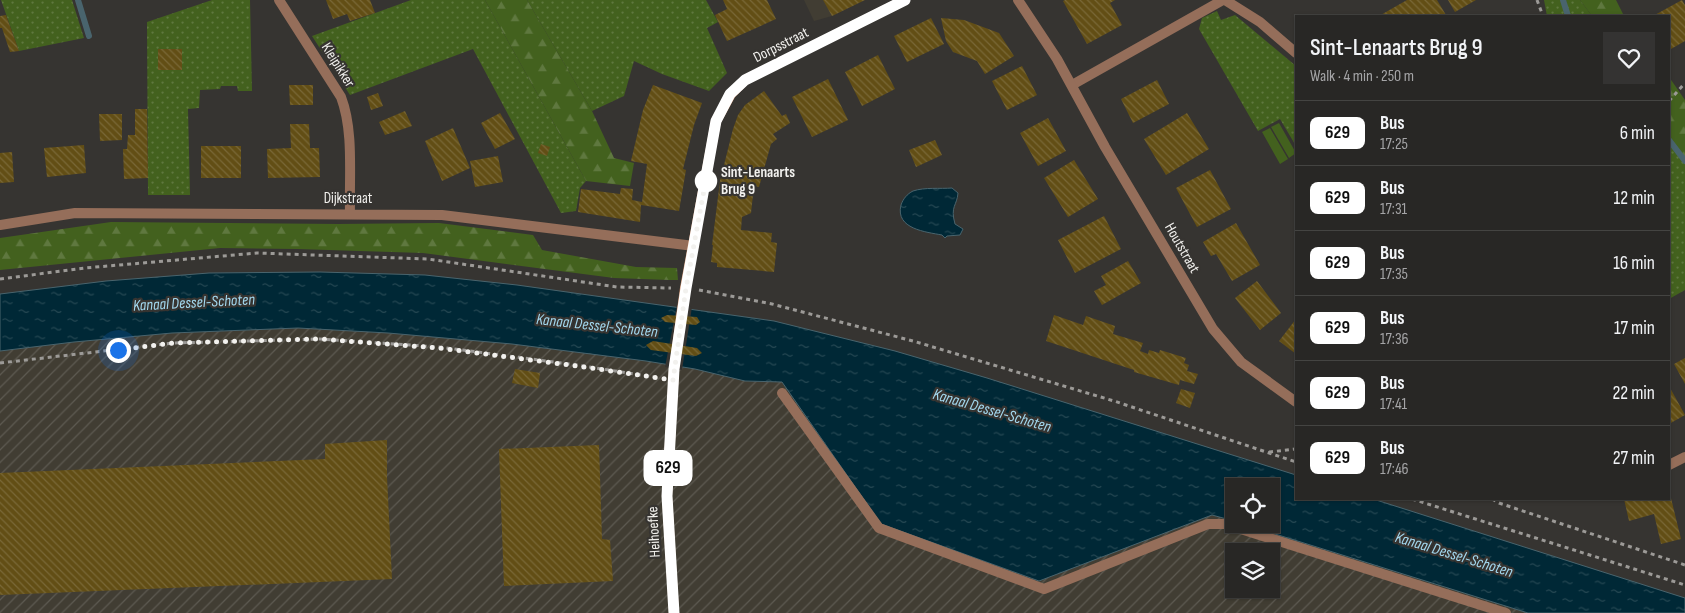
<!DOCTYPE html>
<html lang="en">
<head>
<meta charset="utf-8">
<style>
	:root { --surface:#282725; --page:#343332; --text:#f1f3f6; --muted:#a5a5a7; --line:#444442 }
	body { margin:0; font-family:"Sofia Sans Condensed",sans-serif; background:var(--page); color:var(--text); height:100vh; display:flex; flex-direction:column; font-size:19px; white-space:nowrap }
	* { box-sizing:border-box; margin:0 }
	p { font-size:16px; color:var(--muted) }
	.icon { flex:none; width:28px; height:28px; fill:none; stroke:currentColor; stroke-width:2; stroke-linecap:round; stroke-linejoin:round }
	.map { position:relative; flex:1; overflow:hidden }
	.details { position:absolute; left:1295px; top:15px; width:375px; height:485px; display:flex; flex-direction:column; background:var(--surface); border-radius:0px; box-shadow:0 1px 4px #0004,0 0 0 1px var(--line) }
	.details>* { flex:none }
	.badge { padding:0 10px; border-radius:8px; font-size:18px; line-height:32px }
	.tools { position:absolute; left:1225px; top:478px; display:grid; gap:10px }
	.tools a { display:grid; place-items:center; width:55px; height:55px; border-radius:0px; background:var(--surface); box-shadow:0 1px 4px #0004,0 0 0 1px var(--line); font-size:25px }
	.you { position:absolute; width:25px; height:25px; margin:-12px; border:4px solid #fff; border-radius:50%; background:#1a73e8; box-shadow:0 0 0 8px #1a73e833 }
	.map>.badge { position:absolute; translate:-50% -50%; box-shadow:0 0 0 2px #fff }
	.round { display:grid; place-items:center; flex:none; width:52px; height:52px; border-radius:0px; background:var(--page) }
	.summary { display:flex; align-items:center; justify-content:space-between; height:85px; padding:0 15px }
	h1 { font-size:24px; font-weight:600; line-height:38px }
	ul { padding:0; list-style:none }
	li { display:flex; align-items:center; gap:15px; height:65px; padding:0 15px; border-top:1px solid var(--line) }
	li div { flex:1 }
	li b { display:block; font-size:19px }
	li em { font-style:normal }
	li .badge { min-width:55px; font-weight:700; text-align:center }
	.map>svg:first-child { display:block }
</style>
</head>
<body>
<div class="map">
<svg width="1685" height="613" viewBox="0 0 1685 613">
	<defs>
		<pattern id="industrial-furrows" width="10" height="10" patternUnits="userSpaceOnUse" patternTransform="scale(1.25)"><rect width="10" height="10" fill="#413d33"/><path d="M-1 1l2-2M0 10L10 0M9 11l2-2" fill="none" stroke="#5d5a51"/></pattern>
		<pattern id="grass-dots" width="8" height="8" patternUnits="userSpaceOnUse" patternTransform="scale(1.25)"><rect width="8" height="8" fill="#43611e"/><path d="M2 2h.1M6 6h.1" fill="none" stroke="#5f783f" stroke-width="1.8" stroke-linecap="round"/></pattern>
		<pattern id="forest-firs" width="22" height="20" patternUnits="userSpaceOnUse" patternTransform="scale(1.25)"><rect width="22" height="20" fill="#43611e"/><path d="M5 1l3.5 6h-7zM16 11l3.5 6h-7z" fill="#5f783f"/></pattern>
		<pattern id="water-ripples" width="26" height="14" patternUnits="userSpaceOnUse" patternTransform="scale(1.25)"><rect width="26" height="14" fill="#002836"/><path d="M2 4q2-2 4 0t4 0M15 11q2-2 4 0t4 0" fill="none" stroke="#264853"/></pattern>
		<pattern id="building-back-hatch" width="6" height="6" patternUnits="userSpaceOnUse" patternTransform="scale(1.25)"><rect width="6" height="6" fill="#624e15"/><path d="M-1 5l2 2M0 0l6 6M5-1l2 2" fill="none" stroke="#796837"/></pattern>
	</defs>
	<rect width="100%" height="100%" fill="#363431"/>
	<path fill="url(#industrial-furrows)" fill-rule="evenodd" d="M298 328 388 333 512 344 646 361 695 369 745 381 782 382 881 524 1038 581 1212 515 1234 521V524H1243L1275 532 1528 613H0V351L74 342 172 333ZM1234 551H1271V589H1234Z"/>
	<path fill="#413d33" d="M804 0H865L832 16 814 21Z"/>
	<path fill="url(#grass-dots)" d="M1 0H72L84 38 19 51Z
		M212 0H250L252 91H238L237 86H221L220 89 200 90 199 108 188 109 190 195H148L147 22Z
		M411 0H485L586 181 580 188 576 211 561 213 473 49 350 95 312 36Z
		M527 0H706L718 22 707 28 727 73 709 91 662 74 634 61 624 96 592 111Z
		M1544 0H1563L1568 13 1566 0H1580L1592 16H1547Z
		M1217 11 1221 20 1235 15 1296 66V146L1280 119 1258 131 1199 29 1202 18Z
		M1669 140 1685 161V290L1669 299Z"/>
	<path fill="url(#forest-firs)" d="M485 0H527L592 111 614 158 634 163 630 186 586 181Z
		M1580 0H1616L1624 16H1592Z
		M1669 77 1685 100V161L1669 140Z
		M111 222 338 224 439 223 533 235 542 250 636 267 677 268 678 280H669L614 278 423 253 297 249 220 248 0 270V238Z"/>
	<path fill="#43611e" d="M1279 123 1296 153 1289 158 1271 127Z
		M1270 128 1288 159 1280 164 1262 132Z"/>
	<path fill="url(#water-ripples)" stroke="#49646d" d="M952 188 958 193C957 206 950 206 955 224L963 229 960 235 947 236 945 238 942 235C926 232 895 229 901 205 903 199 907 194 913 191 925 187 940 189 952 188Z
		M320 272 425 275 517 285 774 321 895 351 987 378 1296 475V499H1373L1685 598V613H1528L1243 524H1271V486H1234V521L1212 515 1039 581 881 524 782 382 745 381 695 369 646 361 512 344 388 333 298 328 172 333 74 342 0 351V294L106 281 209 273Z"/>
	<path fill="#363431" d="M677 305 692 307 682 370 665 367Z"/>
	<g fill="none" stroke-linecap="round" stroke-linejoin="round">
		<path stroke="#49646d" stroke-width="6" d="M78 0 89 36
			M1563 0 1568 16
			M1669 140 1685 161"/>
	</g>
	<path fill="url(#building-back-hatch)" d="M326 0H370L375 13 350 21 347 14 333 19Z
		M723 0H767L776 19 727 41 715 15 727 9Z
		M823 0H865L832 16Z
		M1065 0H1115L1110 3 1122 25 1087 44 1063 1Z
		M1407 0H1437L1446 15 1379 16Z
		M1448 0H1476L1455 12Z
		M1682 0 1685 5V41L1671 49 1669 46V16H1653Z
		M6 15 19 51 10 52 2 28H0V16Z
		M931 18 944 44 907 62 894 36Z
		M941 18 964 20 999 33 1014 56 985 74 977 61 953 52 946 41Z
		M158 49H182V70H158Z
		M878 55 895 89 862 106 845 72Z
		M1022 66 1037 95 1007 110 992 81Z
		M828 79 848 120 812 137 792 97Z
		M1157 80 1169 104 1133 123 1121 99Z
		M289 85H313V105H290Z
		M653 85 702 103 694 125 683 169 686 170 679 211 641 205 640 222 578 212 581 189 620 194 621 188 633 189 632 200 642 202 647 164 631 161 643 110Z
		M764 91 782 116 786 114 790 123 773 134 777 139 771 144 759 187 754 186 751 213 742 217 741 230 772 233 771 242 777 243 774 272 717 267V263L711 262 713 245H712L720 181 733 129 738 115 745 105Z
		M378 93 383 106 371 110 367 97Z
		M135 109H147L148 178 124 179 123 149H127L128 135H135Z
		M405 111 412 126 385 135 379 122Z
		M500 113 515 139 495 149 481 123Z
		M1187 113 1209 149 1166 175 1144 139Z
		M99 114H122V140L100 141Z
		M1048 118 1066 151 1038 166 1020 133Z
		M290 124H309L310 148H319L320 177 268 178 267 149 291 148Z
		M453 128 470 168 442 181 425 141Z
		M935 140 942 155 916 167 909 150Z
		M541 144 550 147 547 156 538 153Z
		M84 145 86 173 47 177 44 148Z
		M201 146H241V178H201Z
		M12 152 14 182 0 183V153Z
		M498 156 503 182 475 187 470 161Z
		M1074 160 1098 199 1068 217 1044 178Z
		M1210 170 1231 209 1197 227 1176 188Z
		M1104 216 1121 249 1075 273 1058 240Z
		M1236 223 1260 265 1232 281 1216 254 1211 256 1203 242Z
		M1128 261 1141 283 1102 305 1094 291 1106 285 1101 276Z
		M1257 281 1281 313 1260 330 1235 298Z
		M667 315 697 317 700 322 696 325 665 322 661 318Z
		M1054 315 1083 325 1086 316 1115 326 1113 334 1143 343 1140 351 1148 354 1149 350 1159 353 1160 350 1186 358 1184 363 1189 365 1187 371 1198 374 1194 384 1180 380 1179 385 1134 372V370L1046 341Z
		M1296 319V354L1279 341Z
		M653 341 697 348 702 353 696 356 651 350 646 345Z
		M1685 358V384L1674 364Z
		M515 369 540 373 538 388 512 383Z
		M1669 386 1685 415 1669 424Z
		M1181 389 1195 393 1190 408 1176 403Z
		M387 440V477L392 579 0 595V473L325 459V444Z
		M599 445 602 539 610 540 613 581 504 586 499 449Z
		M1669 490 1681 539 1661 544 1654 514 1629 521 1624 499H1669Z"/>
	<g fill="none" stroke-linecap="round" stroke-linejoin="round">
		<path stroke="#9c9a97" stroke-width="3" stroke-dasharray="4 4" stroke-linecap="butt" d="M1537 0 1543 16
			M1669 101 1685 83
			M0 279 85 268 257 253 428 259 617 287 671 288
			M699 290 772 304 913 341 1114 401 1296 462
			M0 363 173 343 320 339 439 347 577 365 660 378
			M1269 452 1296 449
			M1412 499 1685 585
			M1492 499 1499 503 1685 565"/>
		<path stroke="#956e5a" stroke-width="10" d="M1225 0 1260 22 1296 53
			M1072 85 1223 0
			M782 393 879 528 1044 589 1208 524H1225L1506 613"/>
		<path stroke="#956e5a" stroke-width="10" d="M279 0 341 97C354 131 349 176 350 213
			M1018 0 1057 59 1105 147 1213 329 1241 362 1296 402
			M0 225 75 213 442 215 694 246
			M1669 465 1685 457"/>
		<path stroke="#cb8e6c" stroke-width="10" d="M674 613 667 496 674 369 685 288 716 121 731 94 745 80 905 0"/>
	</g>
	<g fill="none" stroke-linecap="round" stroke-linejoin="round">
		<g stroke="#fff" stroke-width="11">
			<path id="line" d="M674 613 667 496 674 369 686 288 716 121 730 94 745 80 905 0"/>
		</g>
		<use href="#line" stroke="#fff" stroke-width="8"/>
		<path stroke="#f2f1ee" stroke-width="5" stroke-dasharray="0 9" d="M118 350 173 343 320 339 439 348 577 366 673 380 686 288 707 174 706 181"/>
	</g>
	<circle fill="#fff" stroke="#fff" stroke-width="2.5" cx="706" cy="181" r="10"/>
	<g text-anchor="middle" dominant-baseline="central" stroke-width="4.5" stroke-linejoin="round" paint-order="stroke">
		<g font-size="15" fill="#f2f1ee" stroke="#363431">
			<text transform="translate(781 45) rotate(-27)">Dorpsstraat</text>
			<text transform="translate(338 65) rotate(58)">Kleipikker</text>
			<text x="348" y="198">Dijkstraat</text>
			<text transform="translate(1182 248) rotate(60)">Houtstraat</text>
			<text transform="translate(654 532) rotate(-93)">Heihoefke</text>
		</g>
		<g font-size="15" font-weight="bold" fill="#f2f1ee" stroke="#363431" text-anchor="start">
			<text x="721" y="172">Sint-Lenaarts<tspan x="721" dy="17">Brug 9</tspan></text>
		</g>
		<g font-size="16" font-style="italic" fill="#a3d8ef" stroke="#363431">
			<text transform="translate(194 303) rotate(-3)">Kanaal Dessel-Schoten</text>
			<text transform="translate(597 326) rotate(6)">Kanaal Dessel-Schoten</text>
			<text transform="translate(992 411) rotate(16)">Kanaal Dessel-Schoten</text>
			<text transform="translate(1454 555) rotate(17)">Kanaal Dessel-Schoten</text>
		</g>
	</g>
</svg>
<div class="tools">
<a><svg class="icon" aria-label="locate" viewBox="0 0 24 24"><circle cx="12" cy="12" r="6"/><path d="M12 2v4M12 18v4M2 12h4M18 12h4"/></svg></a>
<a><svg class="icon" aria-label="layers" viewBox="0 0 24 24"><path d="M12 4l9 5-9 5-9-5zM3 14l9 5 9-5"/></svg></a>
</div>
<div class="you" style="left:118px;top:350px"></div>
<b class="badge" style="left:668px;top:468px;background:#fff;color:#111">629</b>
<section class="details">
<div class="summary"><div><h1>Sint-Lenaarts Brug 9</h1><p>Walk · 4 min · 250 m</p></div><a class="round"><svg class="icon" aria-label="heart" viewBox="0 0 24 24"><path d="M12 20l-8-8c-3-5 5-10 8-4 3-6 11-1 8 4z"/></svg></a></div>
<ul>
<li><span class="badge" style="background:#fff;color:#111">629</span><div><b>Bus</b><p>17:25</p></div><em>6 min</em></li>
<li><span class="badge" style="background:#fff;color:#111">629</span><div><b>Bus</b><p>17:31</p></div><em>12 min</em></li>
<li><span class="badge" style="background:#fff;color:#111">629</span><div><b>Bus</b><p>17:35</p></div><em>16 min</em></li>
<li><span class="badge" style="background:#fff;color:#111">629</span><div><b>Bus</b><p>17:36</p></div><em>17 min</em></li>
<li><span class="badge" style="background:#fff;color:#111">629</span><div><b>Bus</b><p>17:41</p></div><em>22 min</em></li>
<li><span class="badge" style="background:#fff;color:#111">629</span><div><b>Bus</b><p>17:46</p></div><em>27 min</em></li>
</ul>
</section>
</div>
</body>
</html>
